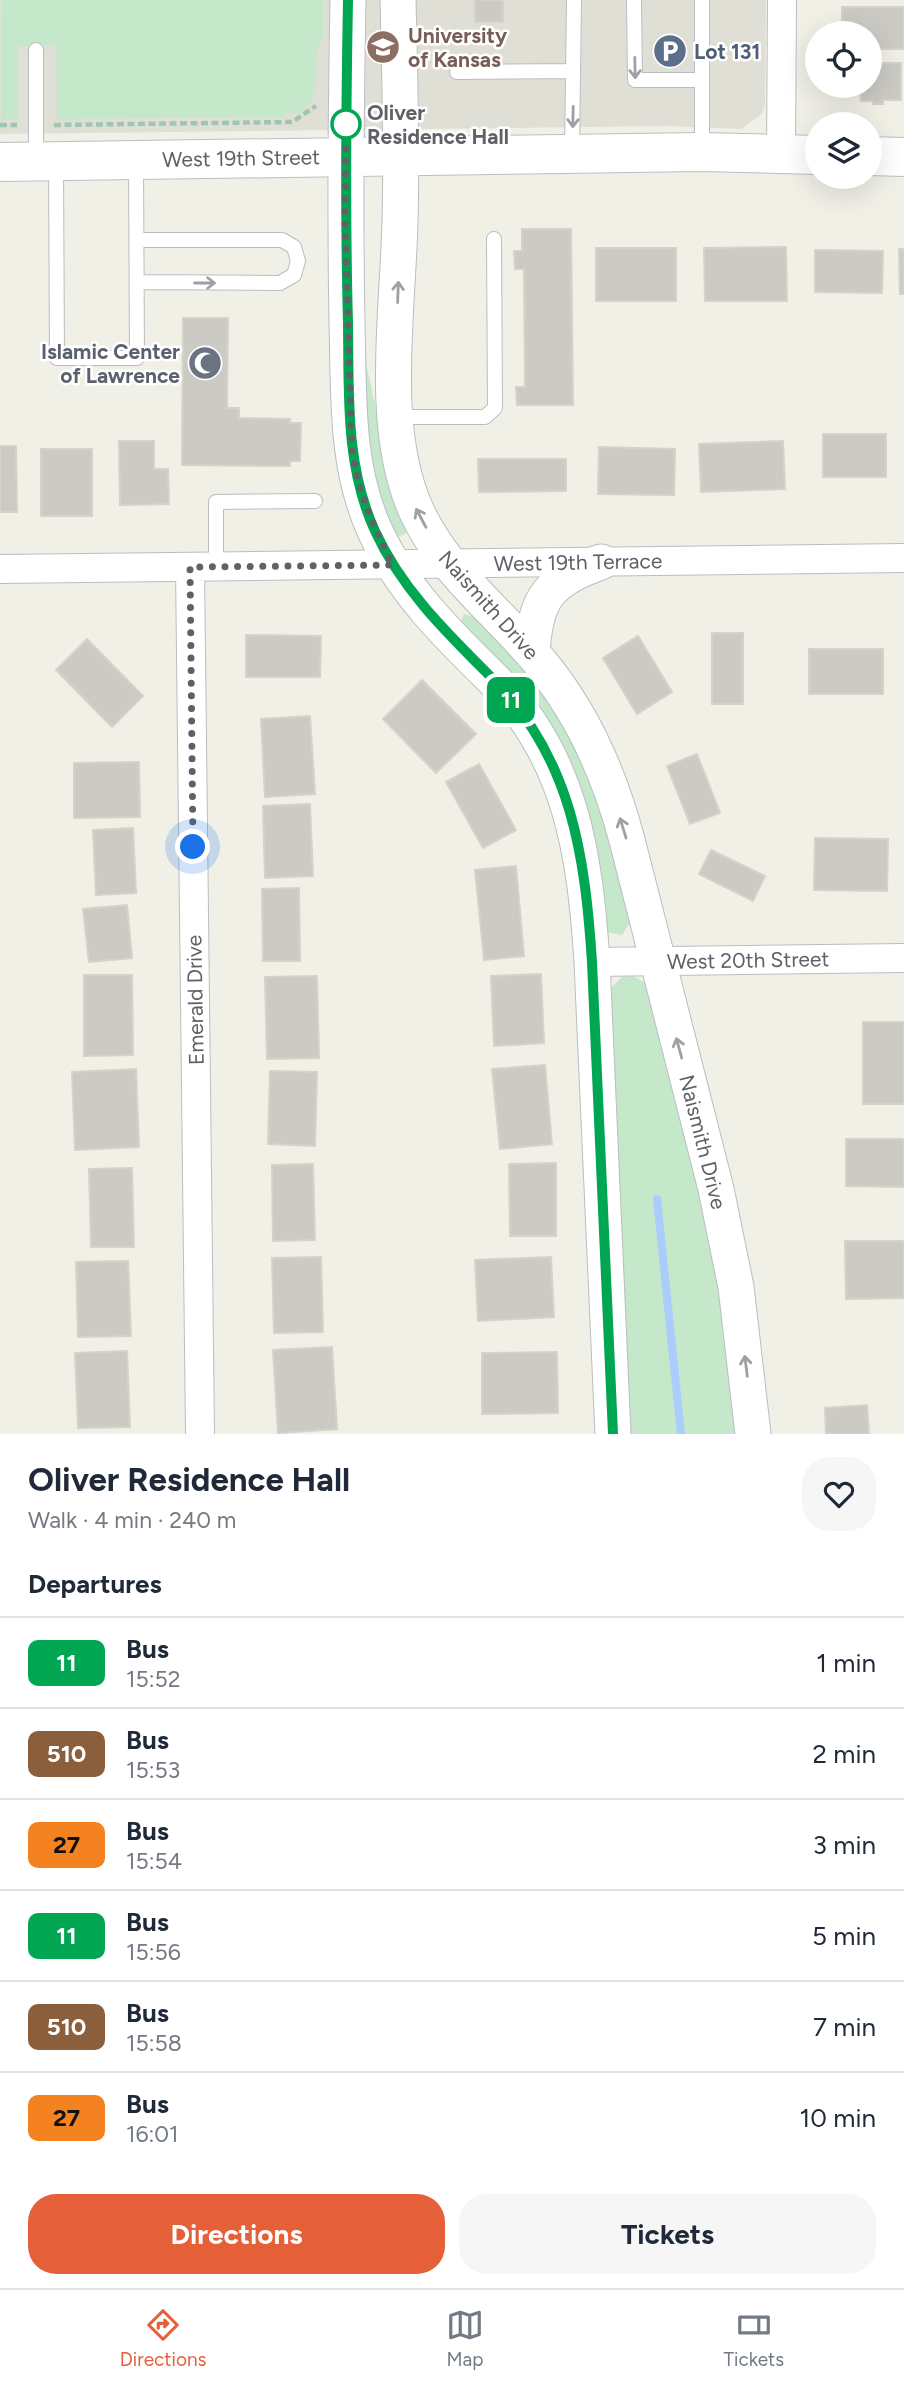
<!DOCTYPE html>
<html lang="en">
<head>
<meta charset="utf-8">
<style>
	:root { --surface:#fff; --page:#f6f6f7; --text:#1f2937; --muted:#747a83; --line:#e0e1e3; --accent:#e56039 }
	body { margin:0; font-family:Figtree,sans-serif; background:var(--page); color:var(--text); height:100vh; display:flex; flex-direction:column; font-size:26px; white-space:nowrap }
	* { box-sizing:border-box; margin:0 }
	p { font-size:23px; color:var(--muted) }
	.icon { flex:none; width:38px; height:38px; fill:none; stroke:currentColor; stroke-width:2; stroke-linecap:round; stroke-linejoin:round }
	.map { position:relative; height:1434px; overflow:hidden }
	.drawer { display:flex; flex-direction:column; background:var(--surface); flex:1 }
	.drawer>* { flex:none }
	.badge { padding:0 14px; border-radius:10px; font-size:24px; line-height:46px }
	.buttons { position:absolute; left:805px; top:21px; display:grid; gap:14px }
	.buttons a { display:grid; place-items:center; width:77px; height:77px; border-radius:50%; background:var(--surface); box-shadow:0 7px 28px #0002; font-size:35px }
	.you { position:absolute; width:35px; height:35px; margin:-18px; border:5px solid #fff; border-radius:50%; background:#1a73e8; box-shadow:0 0 0 10px #1a73e833 }
	.map>.badge { position:absolute; translate:-50% -50%; box-shadow:0 0 0 4px #fff }
	h2 { padding:0 28px; font-size:26px; line-height:63px }
	.round { display:grid; place-items:center; flex:none; width:74px; height:74px; border-radius:28px; background:var(--page) }
	.headline { display:flex; align-items:center; justify-content:space-between; height:119px; padding:0 28px }
	h1 { font-size:33px; font-weight:700; line-height:52px }
	.action { display:flex; gap:14px; margin-top:auto; padding:14px 28px }
	.action a { flex:1; height:80px; border-radius:28px; background:var(--accent); color:#fff; font-size:28px; font-weight:700; line-height:80px; text-align:center }
	.action a+a { background:var(--page); color:var(--text) }
	ul { padding:0; list-style:none }
	li { display:flex; align-items:center; gap:21px; height:91px; padding:0 28px; border-top:2px solid var(--line) }
	li div { flex:1 }
	li b { display:block; font-size:26px }
	li em { font-style:normal }
	li .badge { min-width:77px; font-weight:700; text-align:center }
	.tab-bar { display:flex; justify-content:space-around; align-items:center; height:98px; border-top:2px solid var(--line); background:var(--surface); font-size:19px; color:var(--muted) }
	.tab-bar a { display:grid; justify-items:center; gap:4px }
	.tab-bar .current { color:var(--accent) }
	.map>svg:first-child { display:block }
</style>
</head>
<body>
<div class="map">
<svg width="904" height="1434" viewBox="0 0 904 1434">
	<rect width="100%" height="100%" fill="#f0f0e7"/>
	<path fill="#e0dfd5" d="M0 0H766L765 104 762 114 741 129 667 126 0 134Z"/>
	<path fill="#c5e7ca" d="M2 0H323V35L317 49 315 93H312L314 97 300 114 285 113 284 117 57 119 56 45 18 46V119L1 120Z
		M366 363 391 481 407 526V533L395 538 372 490 363 366Z
		M464 614 478 618 524 663 582 751 608 824 631 921 622 935 606 932 590 831 459 625Z
		M633 976 644 982 650 992 701 1187 725 1311 740 1434H626L605 994 622 977Z"/>
	<g fill="none" stroke-linecap="round" stroke-linejoin="round">
		<path stroke="#abcdfd" stroke-width="8" d="M657 1199 681 1434"/>
	</g>
	<path fill="#cccac4" stroke="#d5d2c6" stroke-width="2" d="M475 0H503V22H475Z
		M842 7H904V49H878V44H870V33H842Z
		M870 63H901V100H883V104H873V101H861L860 86H870Z
		M522 229H571L573 405H517L516 387H525L524 269H515L514 251H522Z
		M786 247 787 301H705L704 248Z
		M596 248H676V301H596Z
		M899 249H904V294H900Z
		M815 250 883 251 882 293 815 292Z
		M183 318H228L227 408H239V418L290 419V423H301L300 461H290V466L182 465Z
		M823 434H886V477H823Z
		M119 441H154V469H168L169 504 120 505Z
		M783 441 785 489 701 492 699 444Z
		M0 446H16L17 512H0Z
		M599 447 675 449 674 495 598 494Z
		M41 449H92V516H41Z
		M478 459H566V491L479 492Z
		M712 633H743V704H712Z
		M246 635 321 636 320 677H246Z
		M638 636 672 692 637 714 603 658Z
		M87 639 143 696 112 727 56 670Z
		M809 649H883V694H809Z
		M422 680 476 734 436 773 383 719Z
		M310 716 315 794 265 797 261 719Z
		M697 754 720 813 690 824 667 766Z
		M139 762 140 817 74 818V763Z
		M479 764 516 830 483 848 446 782Z
		M310 804 313 876 265 878 263 806Z
		M133 828 136 893 96 895 93 830Z
		M815 838 888 839 887 891 814 890Z
		M711 850 765 876 753 901 699 874Z
		M516 866 524 956 484 960 475 870Z
		M299 888 300 961H263L262 889Z
		M127 905 132 958 89 962 83 909Z
		M541 974 544 1043 494 1046 491 976Z
		M84 975H132L133 1055 84 1056Z
		M317 976 319 1058 267 1059 265 977Z
		M863 1022H904V1104H863Z
		M545 1065 552 1144 500 1149 492 1069Z
		M136 1069 139 1147 75 1150 72 1072Z
		M270 1071 317 1072 315 1146 268 1144Z
		M846 1139H904V1187L846 1186Z
		M556 1163V1236H510L509 1164Z
		M313 1164 315 1240 273 1241 272 1165Z
		M132 1168 134 1247H91L89 1169Z
		M845 1241H904V1298L846 1299Z
		M321 1257 323 1332 274 1333 272 1258Z
		M551 1257 554 1317 478 1321 475 1260Z
		M128 1261 131 1336 78 1337 76 1262Z
		M332 1347 337 1429 278 1433 273 1350Z
		M127 1351 130 1427 78 1428 75 1353Z
		M557 1352 558 1413 482 1414V1353Z
		M867 1405 869 1434H826L825 1408Z"/>
	<g fill="none" stroke-linecap="round" stroke-linejoin="round">
		<g stroke="#bcbdc2" stroke-width="16">
			<path id="service" d="M634 0 635 80H702V0
				M36 50V160
				M457 72 573 71
				M702 80V152
				M572 153 574 0
				M56 162 57 358H137L136 161
				M137 240H282L294 247 298 261 294 275 280 283 137 282
				M396 417H485L495 408 494 239
				M216 567V502L315 501"/>
		</g>
		<g stroke="#bcbdc2" stroke-width="30">
			<path id="minor" d="M781 154 782 0
				M190 567 200 1434
				M0 569 904 558
				M592 962 904 958"/>
		</g>
		<g stroke="#bcbdc2" stroke-width="37">
			<path id="tertiary" d="M348 0C346 108 345 215 347 323 349 393 345 466 375 531 402 590 448 635 493 679 572 758 585 856 592 962L613 1434
				M398 0C400 74 402 148 400 222 398 311 379 428 416 510 444 572 497 610 539 661 582 712 610 776 627 840L716 1189 736 1287 753 1434
				M532 653C535 598 549 580 601 562"/>
		</g>
		<g stroke="#bcbec4" stroke-width="40">
			<path id="secondary" d="M870 156 904 157
				M0 162 702 152 817 155"/>
		</g>
		<path stroke="#9ec7b0" stroke-width="4.5" stroke-dasharray="7 3.5" stroke-linecap="butt" d="M0 125H17
			M54 125 292 122 316 106"/>
		<use href="#service" stroke="#fff" stroke-width="14"/>
		<use href="#minor" stroke="#fff" stroke-width="28"/>
		<use href="#tertiary" stroke="#fff" stroke-width="35"/>
		<use href="#secondary" stroke="#fff" stroke-width="38"/>
	</g>
	<defs><path id="oneway-shaft" d="M-6 0H5M1.5-3L5.5 0L1.5 3" fill="none" stroke-width="1.6" stroke-linecap="round" stroke-linejoin="round" transform="scale(1.75)"/></defs>
	<g stroke="#9fa0a4">
		<use href="#oneway-shaft" transform="translate(635 68) rotate(89)"/>
		<use href="#oneway-shaft" transform="translate(573 117) rotate(91)"/>
		<use href="#oneway-shaft" transform="translate(205 283)"/>
		<use href="#oneway-shaft" transform="translate(398 292) rotate(-88)"/>
		<use href="#oneway-shaft" transform="translate(421 518) rotate(-118)"/>
		<use href="#oneway-shaft" transform="translate(623 828) rotate(-107)"/>
		<use href="#oneway-shaft" transform="translate(679 1048) rotate(-105)"/>
		<use href="#oneway-shaft" transform="translate(746 1366) rotate(-97)"/>
	</g>
	<g fill="none" stroke-linecap="round" stroke-linejoin="round">
		<g stroke="#fff" stroke-width="16">
			<path id="line" d="M348 0C346 108 345 215 348 323 349 393 345 466 375 531 402 590 448 634 493 679 572 759 585 856 592 962L613 1434"/>
		</g>
		<use href="#line" stroke="#00a651" stroke-width="10"/>
		<path stroke="#5f6167" stroke-width="7" stroke-dasharray="0 12.6" d="M193 847 190 567 393 565C373 527 359 492 352 450L345 221 346 114V124"/>
	</g>
	<defs>
		<g id="university-disc" transform="scale(1.75)"><circle r="9.5" fill="#8d6e63" stroke="#fff"/><path d="M0-5L7-2L0 1L-7-2ZM-4 1L0 2.5L4 1V4Q0 6-4 4Z" fill="#fff"/></g>
		<g id="parking-disc" transform="scale(1.75)"><circle r="9.5" fill="#5c6f8a" stroke="#fff"/><path d="M-3.5-5.5H1a3.5 3.5 0 0 1 0 7H-1V5.5H-3.5ZM-1-3.4V-.6H.8a1.4 1.4 0 0 0 0-2.8Z" fill="#fff"/></g>
		<g id="mosque-disc" transform="scale(1.75)"><circle r="9.5" fill="#6b7280" stroke="#fff"/><path d="M3.5-4.9A6 6 0 1 0 3.5 4.9A5 5 0 1 1 3.5-4.9Z" fill="#fff"/></g>
	</defs>
	<g fill-rule="evenodd">
		<use href="#university-disc" x="383" y="47"/>
		<use href="#parking-disc" x="670" y="51"/>
		<use href="#mosque-disc" x="205" y="363"/>
	</g>
	<circle fill="#fff" stroke="#00a651" stroke-width="3.5" cx="346" cy="124" r="14"/>
	<g text-anchor="middle" dominant-baseline="central" stroke-width="5" stroke-linejoin="round" paint-order="stroke">
		<g font-size="21" font-weight="bold" fill="#785e54" stroke="#fff" text-anchor="start">
			<text x="408" y="35">University<tspan x="408" dy="24">of Kansas</tspan></text>
		</g>
		<g font-size="21" font-weight="bold" fill="#4e5e75" stroke="#fff" text-anchor="start">
			<text x="694" y="51">Lot 131</text>
		</g>
		<g font-size="21" font-weight="bold" fill="#5f6167" stroke="#fff" text-anchor="start">
			<text x="367" y="112">Oliver<tspan x="367" dy="24">Residence Hall</tspan></text>
		</g>
		<g font-size="21" fill="#5f6167" stroke="#fff">
			<text transform="translate(241 158) rotate(-1)">West 19th Street</text>
			<text transform="translate(578 562) rotate(-1)">West 19th Terrace</text>
			<text transform="translate(489 605) rotate(48)">Naismith Drive</text>
			<text transform="translate(748 960) rotate(-1)">West 20th Street</text>
			<text transform="translate(195 1000) rotate(-91)">Emerald Drive</text>
			<text transform="translate(703 1142) rotate(76)">Naismith Drive</text>
		</g>
		<g font-size="21" font-weight="bold" fill="#5b616d" stroke="#fff" text-anchor="end">
			<text x="180" y="351">Islamic Center<tspan x="180" dy="24">of Lawrence</tspan></text>
		</g>
	</g>
</svg>
<div class="buttons">
<a><svg class="icon" aria-label="locate" viewBox="0 0 24 24"><circle cx="12" cy="12" r="6"/><path d="M12 2v4M12 18v4M2 12h4M18 12h4"/></svg></a>
<a><svg class="icon" aria-label="layers" viewBox="0 0 24 24"><path d="M12 4l9 5-9 5-9-5zM3 14l9 5 9-5"/></svg></a>
</div>
<div class="you" style="left:193px;top:847px"></div>
<b class="badge" style="left:511px;top:700px;background:#00a651;color:#fff">11</b>
</div>
<section class="drawer">
<div class="headline"><div><h1>Oliver Residence Hall</h1><p>Walk · 4 min · 240 m</p></div><a class="round"><svg class="icon" aria-label="heart" viewBox="0 0 24 24"><path d="M12 20l-8-8c-3-5 5-10 8-4 3-6 11-1 8 4z"/></svg></a></div>
<h2>Departures</h2>
<ul>
<li><span class="badge" style="background:#00a651;color:#fff">11</span><div><b>Bus</b><p>15:52</p></div><em>1 min</em></li>
<li><span class="badge" style="background:#8b5e3c;color:#fff">510</span><div><b>Bus</b><p>15:53</p></div><em>2 min</em></li>
<li><span class="badge" style="background:#f58220;color:#111">27</span><div><b>Bus</b><p>15:54</p></div><em>3 min</em></li>
<li><span class="badge" style="background:#00a651;color:#fff">11</span><div><b>Bus</b><p>15:56</p></div><em>5 min</em></li>
<li><span class="badge" style="background:#8b5e3c;color:#fff">510</span><div><b>Bus</b><p>15:58</p></div><em>7 min</em></li>
<li><span class="badge" style="background:#f58220;color:#111">27</span><div><b>Bus</b><p>16:01</p></div><em>10 min</em></li>
</ul>
<div class="action"><a>Directions</a><a>Tickets</a></div>
</section>
<nav class="tab-bar">
<a class="current"><svg class="icon" aria-label="directions" viewBox="0 0 24 24"><path d="M12 3l9 9-9 9-9-9zM9 14v-3h6M13 9l2 2-2 2"/></svg>Directions</a>
<a><svg class="icon" aria-label="map" viewBox="0 0 24 24"><path d="M3 6l6-2 6 2 6-2v14l-6 2-6-2-6 2zM9 4v14M15 6v14"/></svg>Map</a>
<a><svg class="icon" aria-label="tickets" viewBox="0 0 24 24"><path d="M3 7h18v10H3zM15 7v10"/></svg>Tickets</a>
</nav>
</body>
</html>
